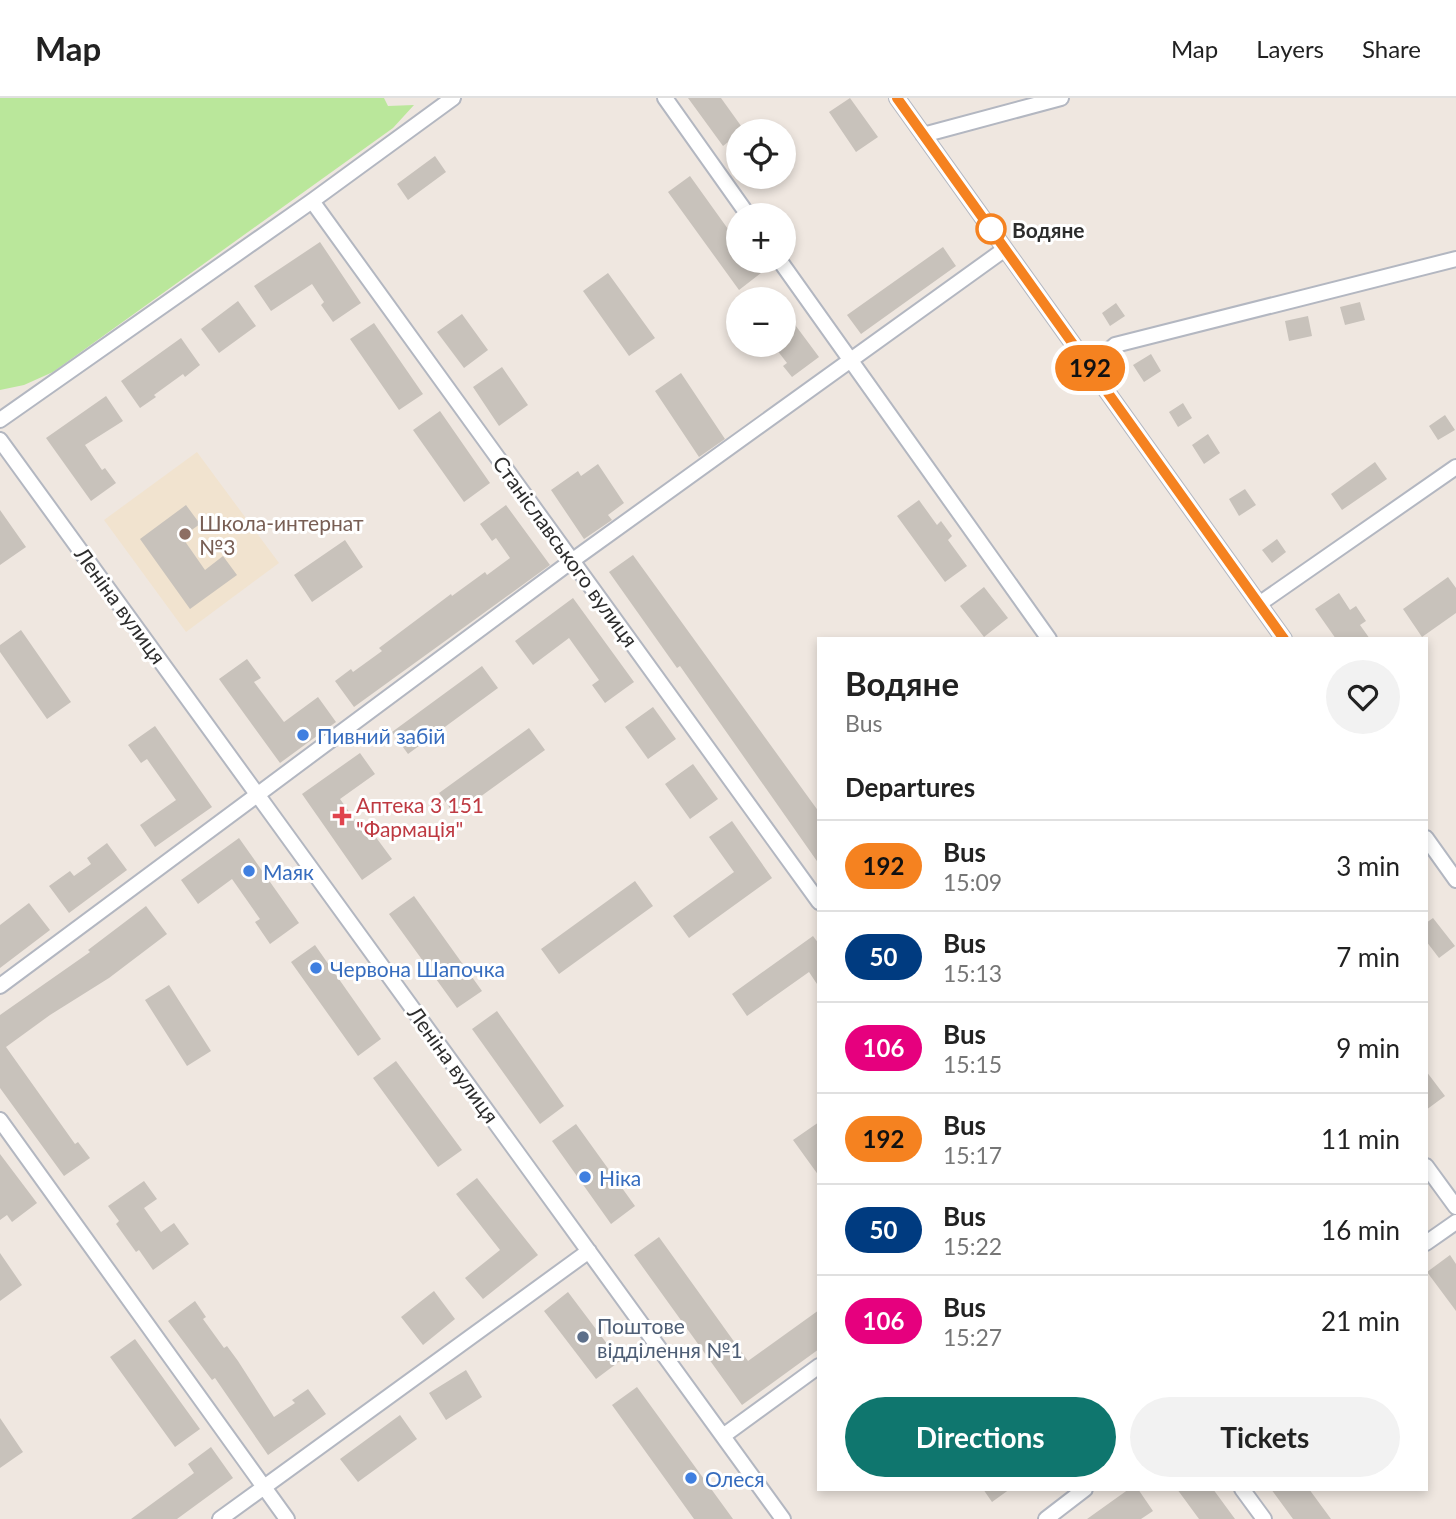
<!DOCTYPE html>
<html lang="en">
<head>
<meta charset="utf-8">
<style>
	:root { --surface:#fff; --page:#f2f2f2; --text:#222; --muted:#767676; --line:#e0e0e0; --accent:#0f766e }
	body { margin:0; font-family:Lato,sans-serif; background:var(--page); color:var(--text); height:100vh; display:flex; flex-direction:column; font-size:26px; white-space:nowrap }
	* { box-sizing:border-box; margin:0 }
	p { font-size:23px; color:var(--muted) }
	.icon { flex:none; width:38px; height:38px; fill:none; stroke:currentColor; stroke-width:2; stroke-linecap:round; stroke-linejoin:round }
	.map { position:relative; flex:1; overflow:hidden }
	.drawer { position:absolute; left:817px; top:539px; width:611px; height:854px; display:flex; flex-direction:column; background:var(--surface); border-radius:0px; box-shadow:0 4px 10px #0003 }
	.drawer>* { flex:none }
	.badge { padding:0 14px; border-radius:23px; font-size:24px; line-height:46px }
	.buttons { position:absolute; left:726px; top:21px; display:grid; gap:14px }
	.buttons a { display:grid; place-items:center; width:70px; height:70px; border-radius:50%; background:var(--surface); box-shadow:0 4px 10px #0003; font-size:35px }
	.map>.badge { position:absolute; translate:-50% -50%; box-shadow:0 0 0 4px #fff }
	h2 { padding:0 28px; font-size:26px; line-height:63px }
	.round { display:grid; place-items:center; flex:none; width:74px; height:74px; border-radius:37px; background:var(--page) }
	.head { display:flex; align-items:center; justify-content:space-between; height:119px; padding:0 28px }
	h1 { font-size:33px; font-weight:700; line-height:52px }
	.primary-button { display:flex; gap:14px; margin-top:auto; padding:14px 28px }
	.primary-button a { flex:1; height:80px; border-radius:42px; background:var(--accent); color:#fff; font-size:28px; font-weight:700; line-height:80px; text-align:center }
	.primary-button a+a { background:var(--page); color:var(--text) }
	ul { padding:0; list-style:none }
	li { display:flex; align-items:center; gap:21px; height:91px; padding:0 28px; border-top:2px solid var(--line) }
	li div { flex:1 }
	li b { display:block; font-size:26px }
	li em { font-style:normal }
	li .badge { min-width:77px; font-weight:700; text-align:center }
	header { display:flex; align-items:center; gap:42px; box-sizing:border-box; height:98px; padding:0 35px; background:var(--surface); border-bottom:2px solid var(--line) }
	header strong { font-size:33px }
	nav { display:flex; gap:38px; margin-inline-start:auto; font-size:24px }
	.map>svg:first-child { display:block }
</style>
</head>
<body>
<header>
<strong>Map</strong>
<nav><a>Map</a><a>Layers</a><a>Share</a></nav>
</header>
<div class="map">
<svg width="1456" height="1421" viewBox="0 0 1456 1421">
	<rect width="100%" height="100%" fill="#efe7e0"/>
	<path fill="#f1e3cf" d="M197 354 279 465 186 534 104 422Z"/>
	<path fill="#bae79b" d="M0 0H384L388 8 414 7 393 30 53 274 24 287 0 292Z"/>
	<path fill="#c8c2bb" d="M688 0H721L744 32 738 33V36L723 48Z
		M850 0 878 39 856 54 829 14Z
		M435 58 446 74 408 102 397 86Z
		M690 78 738 145V163H752L761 175 739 192 668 94Z
		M320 144 361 205 333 224 321 207 324 204 312 186 271 213 254 188Z
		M943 149 956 168 861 236 847 217Z
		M608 175 655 240 629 258 583 193Z
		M238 203 256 228 219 255 201 231Z
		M1360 204 1365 222 1345 227 1340 209Z
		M1116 205 1125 218 1110 228 1102 215Z
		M784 212 819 259 792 279 783 268 787 265 773 247H784Z
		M462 216 488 252 464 270 437 234Z
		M1308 218 1312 238 1289 243 1285 223Z
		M374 225 423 296 399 312 350 241Z
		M181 240 200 267 185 279 183 276 154 297 156 299 140 310 121 283Z
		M1151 256 1161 273 1144 284 1133 267Z
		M502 269 528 307 499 328 473 289Z
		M681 275 725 341 699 359 655 293Z
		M106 298 123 323 85 347 102 372 105 370 116 385 91 403 46 340Z
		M1183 305 1192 320 1178 329 1169 314Z
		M440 313 490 385 464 404 413 332Z
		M1445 317 1455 332 1438 342 1429 328Z
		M1208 336 1220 355 1204 366 1192 347Z
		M1375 364 1387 381 1342 412 1331 396Z
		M598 366 624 405 608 417 612 422 584 441 551 392 578 373 581 378Z
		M1245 391 1256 407 1239 418 1229 401Z
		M919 402 937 427 941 423 952 438 948 442 967 468 945 484 897 418Z
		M186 407 200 426 182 439 205 472 223 458 237 477 190 511 140 441Z
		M506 407 550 467 354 609 335 583 351 571 353 574 382 553 379 550 451 496 452 498 485 474 487 477 510 460 496 440 492 443 480 426Z
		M0 412 26 449 0 467Z
		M1277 441 1286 454 1272 465 1262 452Z
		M345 442 363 469 312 504 294 477Z
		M633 457 819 714V766L680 568 677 570 609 474Z
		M1448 479 1456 490V515L1422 539 1403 511Z
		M984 489 1008 520 984 539 960 508Z
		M1339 495 1350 512 1356 508 1366 523 1360 527 1370 541H1336L1315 511Z
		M573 500 634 584 605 605 592 587 599 582 569 540 533 567 515 543Z
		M21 532 71 604 47 621 0 554V547Z
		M247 561 261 580 254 584 284 624 318 599 336 624 280 665 219 581Z
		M482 568 498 590 408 656 392 634Z
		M653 609 676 641 648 661 625 629Z
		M155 628 212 709 155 749 140 727 176 702 147 661 141 665 128 647Z
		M529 630 545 652 455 717 439 695Z
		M360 655 375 676 340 701 369 742 375 738 392 761 362 782 302 696Z
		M693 666 718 701 690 721 665 686Z
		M732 723 772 780 689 840 673 818 734 774 709 739Z
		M239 740 299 825 270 846 255 824 260 821 232 781 198 806 181 782Z
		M107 745 127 772 69 815 49 788 70 773 74 778 91 766 87 760Z
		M635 783 653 808 559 876 541 851Z
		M414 798 482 893 457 910 389 816Z
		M29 805 50 832 0 870V827Z
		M146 808 167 836 109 880 50 917 6 949 75 1046 78 1044 90 1060 64 1078 0 990V917L90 854 88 852Z
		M1433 820 1455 848 1439 860 1426 843V825Z
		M813 838 819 846V889L809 874 747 918 732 896Z
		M315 847 381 941 358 958 291 864Z
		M169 887 211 953 187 968 145 902Z
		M497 913 564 1008 540 1026 472 931Z
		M396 963 462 1052 438 1069 373 980Z
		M1426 973 1445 998 1426 1012Z
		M819 1024V1078L793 1042Z
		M576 1026 635 1108 611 1126 552 1043Z
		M0 1056 37 1105 12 1124 7 1117 0 1122Z
		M477 1080 538 1157 483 1201 465 1180 500 1152 456 1096Z
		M144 1083 157 1101 144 1110 161 1134 174 1125 189 1146 153 1172 139 1152 136 1154 116 1126 119 1123 108 1108Z
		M659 1139 748 1263 819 1212V1251L742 1307 634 1157Z
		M0 1155 22 1187 0 1203Z
		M1450 1157 1456 1166V1213L1427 1174Z
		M434 1193 455 1221 423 1247 401 1219Z
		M568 1194 620 1263 596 1281 544 1213Z
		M195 1203 206 1219 203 1221 224 1250 227 1248 238 1263 274 1319 295 1305 292 1302 308 1291 326 1316 268 1357 215 1280 212 1282 168 1223Z
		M135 1241 200 1331 175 1349 110 1259Z
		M466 1272 482 1299 446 1322 429 1295Z
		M637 1289 733 1421H694L612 1307Z
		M400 1317 417 1341 358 1384 340 1361Z
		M0 1320 23 1354 0 1370Z
		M211 1349 233 1380 177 1421H131L194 1375 188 1366Z
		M983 1391H1010L992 1404Z
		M1129 1391H1138L1153 1413 1141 1421H1087Z
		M1177 1391H1213L1235 1421H1199Z
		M1271 1391H1309L1331 1421H1293Z"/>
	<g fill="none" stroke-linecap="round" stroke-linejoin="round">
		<g stroke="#b3b7c1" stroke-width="18">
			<path id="minor" d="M665 0 748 117
				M897 0 1284 541
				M923 37 1061 0
				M312 103 819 804
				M780 163 1049 541
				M1089 269 1115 247 1456 161
				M0 322 312 103 453 0
				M0 342 783 1421
				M1259 506 1456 369
				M1426 740 1456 782
				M0 888 573 462 1005 151
				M0 1022 287 1421
				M1426 1068 1456 1109
				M1426 1145 1456 1124
				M723 1338 819 1268
				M1242 1391 1264 1421
				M220 1421 589 1153
				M1046 1421 1085 1391"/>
		</g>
		<use href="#minor" stroke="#fff" stroke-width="14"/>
	</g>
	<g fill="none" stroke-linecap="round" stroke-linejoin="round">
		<g stroke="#fff" stroke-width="16">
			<path id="line" d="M897 0 1284 541"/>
		</g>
		<use href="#line" stroke="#f58220" stroke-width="10"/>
	</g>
	<circle fill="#fff" stroke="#f58220" stroke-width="3.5" cx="991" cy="131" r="14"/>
	<circle fill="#8d6e63" stroke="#fff" stroke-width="2.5" cx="185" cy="436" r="7"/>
	<g fill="#3f7fe0" stroke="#fff" stroke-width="2.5">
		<circle cx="303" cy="637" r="7"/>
		<circle cx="249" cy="773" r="7"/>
		<circle cx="316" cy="870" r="7"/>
		<circle cx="585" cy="1079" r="7"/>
		<circle cx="691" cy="1380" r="7"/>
	</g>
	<path fill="#e0444e" stroke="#fff" stroke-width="2.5" d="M338.5 707.5h7v7h7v7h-7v7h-7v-7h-7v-7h7z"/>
	<circle fill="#5c6f8a" stroke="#fff" stroke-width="2.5" cx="583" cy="1239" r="7"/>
	<g text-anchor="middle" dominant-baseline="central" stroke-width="6" stroke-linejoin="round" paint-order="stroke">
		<g font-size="21" font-weight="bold" fill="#2d2d2d" stroke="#fff" text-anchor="start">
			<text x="1012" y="131">Водяне</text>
		</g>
		<g font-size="21" fill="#785e54" stroke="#fff" text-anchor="start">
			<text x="199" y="424">Школа-интернат<tspan x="199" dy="24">№3</tspan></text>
		</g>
		<g font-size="21" fill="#2d2d2d" stroke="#fff">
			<text transform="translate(566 453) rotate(54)">Станіславського вулиця</text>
			<text transform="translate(121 507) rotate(54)">Леніна вулиця</text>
			<text transform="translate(454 966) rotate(54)">Леніна вулиця</text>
		</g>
		<g font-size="21" fill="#366cbe" stroke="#fff" text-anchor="start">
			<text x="317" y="637">Пивний забій</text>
			<text x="263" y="773">Маяк</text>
			<text x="330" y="870">Червона Шапочка</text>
			<text x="599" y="1079">Ніка</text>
			<text x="705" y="1380">Олеся</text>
		</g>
		<g font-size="21" fill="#be3a42" stroke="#fff" text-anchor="start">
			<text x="356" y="706">Аптека 3 151<tspan x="356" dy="24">"Фармація"</tspan></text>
		</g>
		<g font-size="21" fill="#4e5e75" stroke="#fff" text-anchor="start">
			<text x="597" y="1227">Поштове<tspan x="597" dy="24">відділення №1</tspan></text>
		</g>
	</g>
</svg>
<div class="buttons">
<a><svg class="icon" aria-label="locate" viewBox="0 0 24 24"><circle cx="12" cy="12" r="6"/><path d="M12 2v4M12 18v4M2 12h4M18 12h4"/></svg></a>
<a>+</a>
<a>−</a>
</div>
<b class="badge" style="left:1090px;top:270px;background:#f58220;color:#111">192</b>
<section class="drawer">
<div class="head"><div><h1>Водяне</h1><p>Bus</p></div><a class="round"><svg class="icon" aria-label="heart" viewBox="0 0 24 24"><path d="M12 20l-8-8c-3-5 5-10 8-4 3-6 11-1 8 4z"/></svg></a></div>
<h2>Departures</h2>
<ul>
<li><span class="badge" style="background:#f58220;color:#111">192</span><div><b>Bus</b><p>15:09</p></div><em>3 min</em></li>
<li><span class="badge" style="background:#003b80;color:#fff">50</span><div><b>Bus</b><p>15:13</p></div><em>7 min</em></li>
<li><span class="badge" style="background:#e6007e;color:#fff">106</span><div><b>Bus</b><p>15:15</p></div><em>9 min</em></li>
<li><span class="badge" style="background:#f58220;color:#111">192</span><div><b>Bus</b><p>15:17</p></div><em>11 min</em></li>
<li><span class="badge" style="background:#003b80;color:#fff">50</span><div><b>Bus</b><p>15:22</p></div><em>16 min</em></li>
<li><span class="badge" style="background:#e6007e;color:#fff">106</span><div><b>Bus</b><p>15:27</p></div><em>21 min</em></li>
</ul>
<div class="primary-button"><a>Directions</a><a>Tickets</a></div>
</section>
</div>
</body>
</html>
